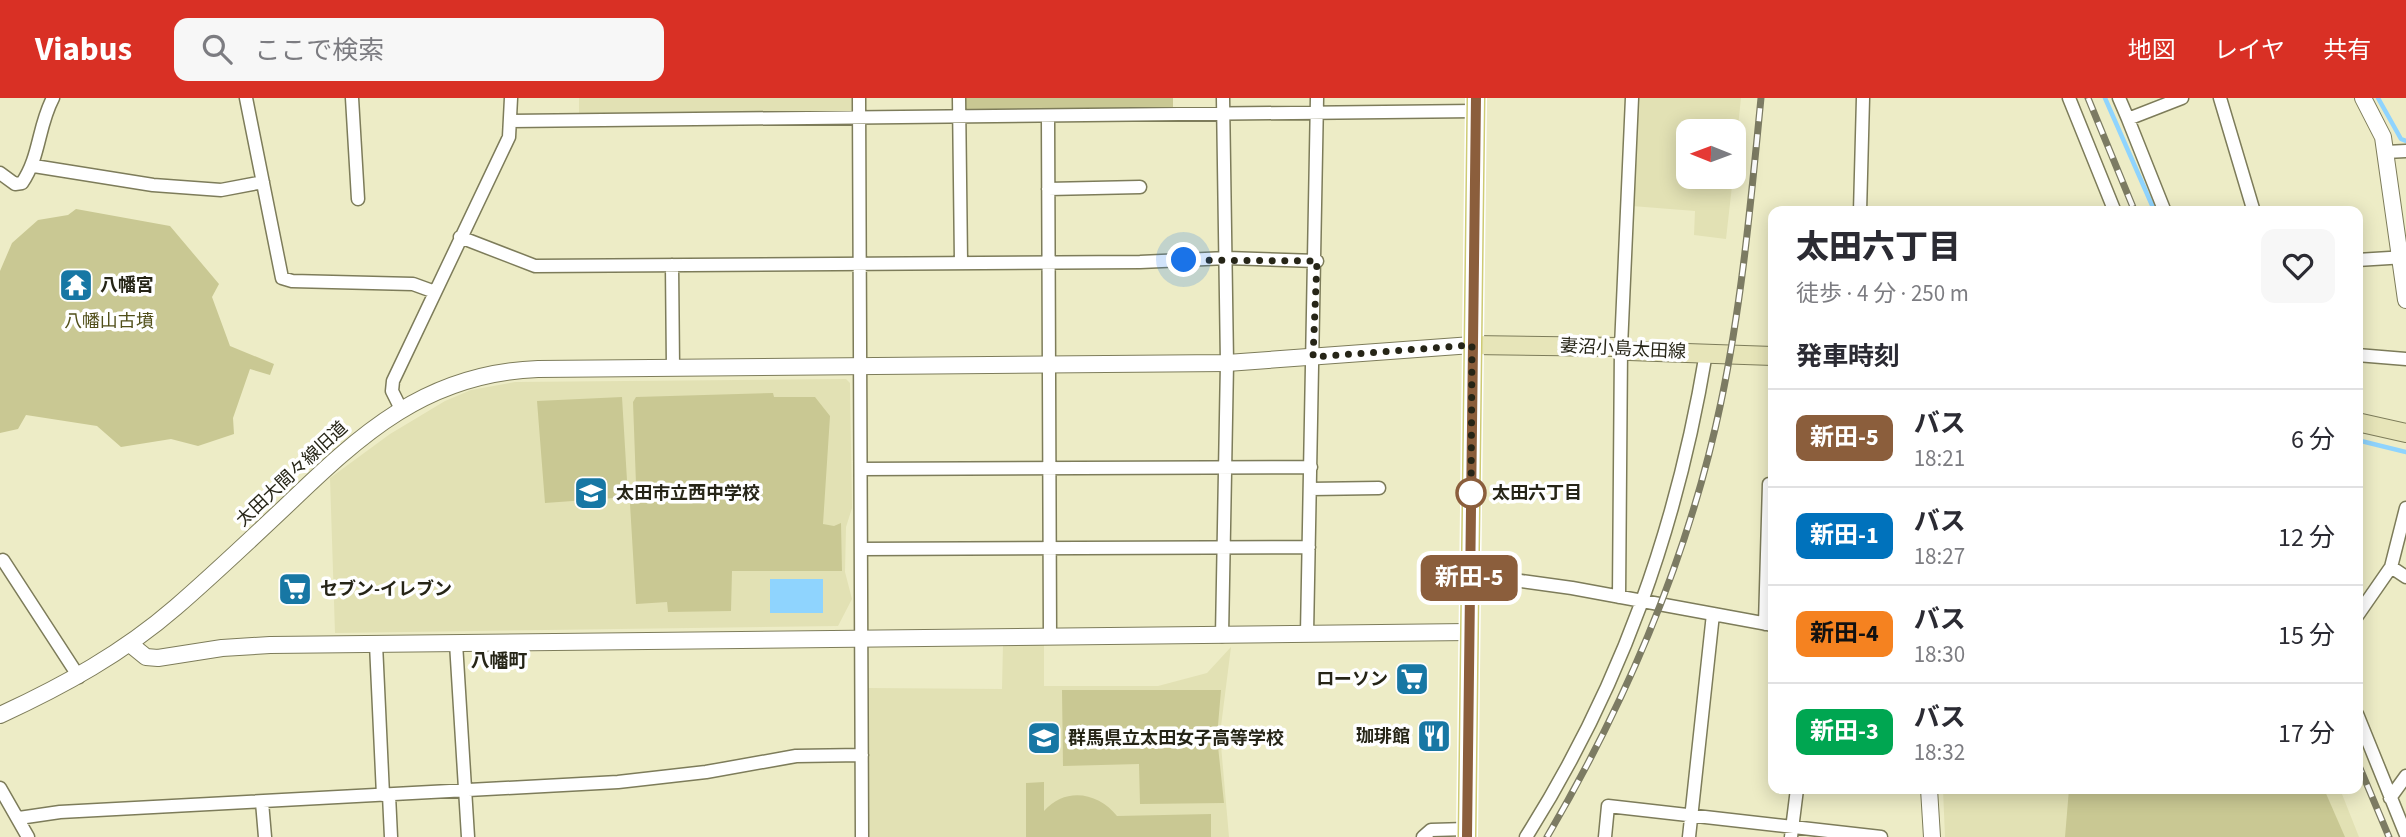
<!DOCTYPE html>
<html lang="ja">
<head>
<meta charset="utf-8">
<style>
	:root { --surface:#fff; --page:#f7f7f7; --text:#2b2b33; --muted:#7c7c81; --line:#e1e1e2; --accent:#d93025 }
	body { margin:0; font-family:"Source Sans 3","Noto Sans JP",sans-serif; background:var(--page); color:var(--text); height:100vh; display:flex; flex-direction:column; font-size:26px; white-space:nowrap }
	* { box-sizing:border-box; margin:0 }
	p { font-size:23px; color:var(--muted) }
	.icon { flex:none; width:38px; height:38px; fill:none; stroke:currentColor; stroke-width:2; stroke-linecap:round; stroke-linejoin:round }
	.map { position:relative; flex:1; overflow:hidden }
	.drawer { position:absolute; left:1768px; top:108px; width:595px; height:588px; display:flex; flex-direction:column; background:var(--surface); border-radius:14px; box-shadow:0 4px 18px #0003 }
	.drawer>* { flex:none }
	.badge { padding:0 14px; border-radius:10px; font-size:24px; line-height:46px }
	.needle { width:46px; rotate:271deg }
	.buttons { position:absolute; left:1676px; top:21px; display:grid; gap:14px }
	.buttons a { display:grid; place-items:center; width:70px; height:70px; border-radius:14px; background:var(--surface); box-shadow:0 4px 18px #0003; font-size:35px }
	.you { position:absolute; width:35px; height:35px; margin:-18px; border:5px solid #fff; border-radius:50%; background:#1a73e8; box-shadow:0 0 0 10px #1a73e833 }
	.map>.badge { position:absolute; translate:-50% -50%; box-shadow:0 0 0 4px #fff }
	h2 { padding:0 28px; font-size:26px; line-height:63px }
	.round { display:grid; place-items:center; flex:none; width:74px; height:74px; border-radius:14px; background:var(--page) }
	.headline { display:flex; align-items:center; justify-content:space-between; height:119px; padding:0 28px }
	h1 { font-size:33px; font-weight:800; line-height:52px }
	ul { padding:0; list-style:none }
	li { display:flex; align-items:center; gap:21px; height:98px; padding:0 28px; border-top:2px solid var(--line) }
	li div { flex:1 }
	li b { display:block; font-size:26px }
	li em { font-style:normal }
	li .badge { min-width:77px; font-weight:700; text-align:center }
	header { display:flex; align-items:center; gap:42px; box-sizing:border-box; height:98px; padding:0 35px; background:var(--accent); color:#fff }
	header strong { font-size:33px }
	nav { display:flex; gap:38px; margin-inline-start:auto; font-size:24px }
	.search { width:490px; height:63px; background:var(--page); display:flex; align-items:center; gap:18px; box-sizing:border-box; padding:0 24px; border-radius:14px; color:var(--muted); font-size:26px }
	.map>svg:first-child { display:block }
</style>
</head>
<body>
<header>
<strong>Viabus</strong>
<div class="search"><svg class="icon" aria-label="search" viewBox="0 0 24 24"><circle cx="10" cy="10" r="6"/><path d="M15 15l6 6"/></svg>ここで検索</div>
<nav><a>地図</a><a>レイヤ</a><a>共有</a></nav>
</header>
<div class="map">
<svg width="2406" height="739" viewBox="0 0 2406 739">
	<rect width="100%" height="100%" fill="#edecc6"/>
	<path fill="#e2e1b4" d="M579 0H859V21L579 23Z
		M1636 0H1741L1734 68V33H1689V79H1733L1726 141 1694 137 1695 113 1632 108Z
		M846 281 850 285 852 410 846 429 845 474 852 501 838 528 335 535 330 380 390 336 445 303 471 292 515 284Z
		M1003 546H1044V588H1158L1207 575 1231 549 1220 636 1229 739H867L868 590 1002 591Z
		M1943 691H2340L2359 739H1945Z"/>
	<path fill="#c9c893" d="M959 0H1173V18L959 20Z
		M76 111 170 128 219 186 212 199 230 248 274 266 270 277 250 271 233 320 234 336 198 348 171 341 121 349 97 328 26 317 18 331 0 335V173L12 145 38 122 68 117Z
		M773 295 774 299H815L830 318 823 426 834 428 841 425 842 473H732L731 513 668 514 667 504 636 506 630 406 636 386 633 304 636 299Z
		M622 299 628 399 545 405 537 303Z
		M1062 592H1221L1217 639 1224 705 1140 706 1139 666 1063 668Z
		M1044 684V713C1066 688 1099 695 1117 718L1211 716V739H1026V685Z
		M2069 691H2324L2345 739H2065Z"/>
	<path fill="#8fd4fe" d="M770 481H823V515H770Z"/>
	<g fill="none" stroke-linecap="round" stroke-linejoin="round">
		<path stroke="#8fd4fe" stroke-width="4.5" d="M2105 0 2155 114
			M2378 0 2401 41 2406 43
			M2357 342 2406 354"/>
		<g stroke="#7d7c5a" stroke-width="15">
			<path id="minor" d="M246 0 282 180 292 183 413 186 435 194
				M352 0 358 101
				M859 0 862 739
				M959 0 961 164
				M2069 0 2115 114
				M2119 0 2128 21
				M2220 0 2254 114
				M1048 19 1050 538
				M510 23 1476 13
				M2386 54 2406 53
				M34 68 153 87 221 92 263 84
				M0 75 15 86 22 85C40 59 38 28 53 0
				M1048 91 1140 89
				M1860 114 1863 0
				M2165 114 2128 21 2182 0
				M460 139 535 168 1140 164 1227 160 1317 163
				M2357 162 2406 159
				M672 167 673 270
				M2357 257 2406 261
				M401 311 392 293 393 283 509 39 511 0
				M861 371 1311 369
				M1310 391 1379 390
				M861 451 1309 449
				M3 462 79 579
				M2391 469 2406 479
				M1470 476 1572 490 1773 527
				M1619 499 1621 249 1632 0
				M2357 518 2391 469 2406 410
				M1765 526 1769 386H1773
				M1307 536 1317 0
				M1222 538 1227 265 1223 0
				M456 545 468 739
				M376 546 383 697
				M2357 616 2406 737
				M0 690 28 739
				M389 697 391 739
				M2390 700 2406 678
				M262 704 265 739
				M19 720 60 714 618 684 706 674 796 658 862 657
				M1423 739 1431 732 1467 731
				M1526 739C1621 589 1677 430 1706 255
				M1605 739 1608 708 1881 739
				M1689 739 1713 516
				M1791 739 1797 691"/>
		</g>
		<g stroke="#7d7c5a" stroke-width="18">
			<path id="tertiary" d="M2363 0 2383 39 2406 202
				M130 546 146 559 158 560 222 550 270 547 1469 534
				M0 617C63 588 123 555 176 509 213 477 249 443 285 409 361 336 426 275 538 271L1227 265 1472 247
				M1929 691 1932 739"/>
		</g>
		<g stroke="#7d7c5a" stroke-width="20">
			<path id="secondary" d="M1472 247 1621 249 1629 253 1773 258
				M2357 324 2406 335"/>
		</g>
		<g stroke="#fff" stroke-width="22">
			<path id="primary" d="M1467 739 1476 0"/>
		</g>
		<use href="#minor" stroke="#fff" stroke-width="12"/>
		<use href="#tertiary" stroke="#fff" stroke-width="16"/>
		<use href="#secondary" stroke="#e7e5b9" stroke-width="18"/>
		<use href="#primary" stroke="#cecb74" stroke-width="19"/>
		<g stroke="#7c7b63" stroke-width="7">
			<path id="rail" d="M2088 0 2135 114
				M2357 663 2389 739
				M1547 739C1626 604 1689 458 1721 304 1742 204 1751 102 1761 0"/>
		</g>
		<use href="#rail" stroke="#fff" stroke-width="4.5" stroke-dasharray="13" stroke-linecap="butt"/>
	</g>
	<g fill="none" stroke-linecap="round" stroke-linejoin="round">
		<g stroke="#fff" stroke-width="16">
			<path id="line" d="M1467 739 1476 0"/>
		</g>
		<use href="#line" stroke="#8b5e3c" stroke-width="10"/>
		<path stroke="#262517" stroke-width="7" stroke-dasharray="0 12.6" d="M1184 162 1317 163 1313 259 1472 247 1471 398V395"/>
	</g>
	<defs>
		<g id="temple-square" transform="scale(1.75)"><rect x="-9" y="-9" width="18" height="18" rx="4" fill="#1777a4" stroke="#fff"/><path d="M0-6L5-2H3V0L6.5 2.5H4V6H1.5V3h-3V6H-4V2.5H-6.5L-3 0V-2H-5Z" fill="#fff"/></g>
		<g id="school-square" transform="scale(1.75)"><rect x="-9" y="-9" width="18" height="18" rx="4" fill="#1777a4" stroke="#fff"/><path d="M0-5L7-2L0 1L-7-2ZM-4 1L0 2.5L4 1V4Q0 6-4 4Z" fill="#fff"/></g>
		<g id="supermarket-square" transform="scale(1.75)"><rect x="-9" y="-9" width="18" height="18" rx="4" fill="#1777a4" stroke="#fff"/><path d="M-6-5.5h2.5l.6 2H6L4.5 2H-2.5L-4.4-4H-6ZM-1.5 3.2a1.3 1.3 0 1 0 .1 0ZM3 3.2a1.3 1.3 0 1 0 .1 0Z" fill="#fff"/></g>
		<g id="restaurant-square" transform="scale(1.75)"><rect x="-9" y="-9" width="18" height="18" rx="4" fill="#1777a4" stroke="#fff"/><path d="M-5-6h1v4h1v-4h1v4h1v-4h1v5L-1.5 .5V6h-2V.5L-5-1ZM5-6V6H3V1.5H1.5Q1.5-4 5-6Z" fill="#fff"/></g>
	</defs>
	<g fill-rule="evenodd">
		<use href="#temple-square" x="76" y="187"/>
		<use href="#school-square" x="591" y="395"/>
		<use href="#supermarket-square" x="295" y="491"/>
		<use href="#supermarket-square" x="1412" y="581"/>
		<use href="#restaurant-square" x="1434" y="638"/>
		<use href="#school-square" x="1044" y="640"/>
	</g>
	<circle fill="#fff" stroke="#8b5e3c" stroke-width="3.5" cx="1471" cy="395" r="14"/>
	<g text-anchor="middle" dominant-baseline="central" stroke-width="7" stroke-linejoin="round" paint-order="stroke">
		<g font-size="18" font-weight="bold" fill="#262517" stroke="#fff" text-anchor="start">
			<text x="100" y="187">八幡宮</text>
			<text x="616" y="395">太田市立西中学校</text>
			<text x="320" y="491">セブン-イレブン</text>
			<text x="1388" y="581" text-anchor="end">ローソン</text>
			<text x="1410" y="638" text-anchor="end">珈琲館</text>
			<text x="1068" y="640">群馬県立太田女子高等学校</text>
		</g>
		<g font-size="18" fill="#514f1a" stroke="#fff">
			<text x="109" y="223">八幡山古墳</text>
		</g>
		<g font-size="18" fill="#262517" stroke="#fff">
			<text transform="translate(1623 251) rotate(3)">妻沼小島太田線</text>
			<text transform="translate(292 376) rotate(-43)">太田大間々線旧道</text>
		</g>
		<g font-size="18" font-weight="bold" fill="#262517" stroke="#fff" text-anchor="start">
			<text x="1492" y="395">太田六丁目</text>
		</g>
		<g font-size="19" font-weight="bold" fill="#262517" stroke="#fff">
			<text x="499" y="563">八幡町</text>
		</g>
	</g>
</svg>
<div class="buttons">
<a><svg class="needle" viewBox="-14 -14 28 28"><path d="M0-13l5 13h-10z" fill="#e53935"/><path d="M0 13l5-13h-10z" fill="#7c7c81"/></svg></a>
</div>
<div class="you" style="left:1184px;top:162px"></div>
<b class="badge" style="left:1469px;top:480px;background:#8b5e3c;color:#fff">新田-5</b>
<section class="drawer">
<div class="headline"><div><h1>太田六丁目</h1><p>徒歩 · 4 分 · 250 m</p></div><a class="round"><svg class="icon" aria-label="heart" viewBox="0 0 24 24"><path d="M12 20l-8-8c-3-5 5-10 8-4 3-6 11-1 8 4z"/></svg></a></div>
<h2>発車時刻</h2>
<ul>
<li><span class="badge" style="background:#8b5e3c;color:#fff">新田-5</span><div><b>バス</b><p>18:21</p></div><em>6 分</em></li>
<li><span class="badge" style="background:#0072bc;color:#fff">新田-1</span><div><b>バス</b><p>18:27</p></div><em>12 分</em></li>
<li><span class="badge" style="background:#f58220;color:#111">新田-4</span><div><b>バス</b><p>18:30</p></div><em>15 分</em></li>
<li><span class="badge" style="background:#00a651;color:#fff">新田-3</span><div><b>バス</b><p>18:32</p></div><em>17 分</em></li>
</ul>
</section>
</div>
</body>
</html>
